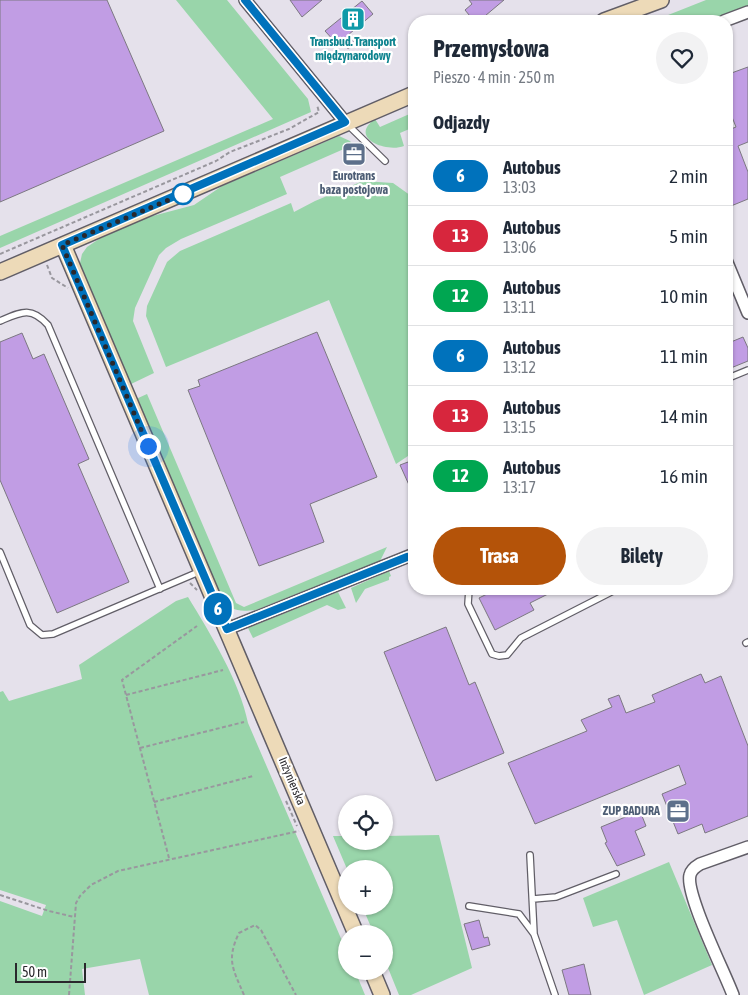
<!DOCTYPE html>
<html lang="pl">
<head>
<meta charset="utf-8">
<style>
	:root { --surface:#fff; --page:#f2f2f3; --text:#1f2937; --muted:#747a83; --line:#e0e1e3; --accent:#b45309 }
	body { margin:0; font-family:"Asap Condensed",sans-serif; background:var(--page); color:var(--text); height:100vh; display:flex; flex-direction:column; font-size:19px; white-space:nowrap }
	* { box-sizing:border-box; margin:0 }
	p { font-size:16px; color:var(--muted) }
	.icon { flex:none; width:28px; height:28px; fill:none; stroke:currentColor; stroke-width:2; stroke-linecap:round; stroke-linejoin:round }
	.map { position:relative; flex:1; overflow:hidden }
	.sheet { position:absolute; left:408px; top:15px; width:325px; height:580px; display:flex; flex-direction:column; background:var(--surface); border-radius:20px; box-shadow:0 1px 4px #0004 }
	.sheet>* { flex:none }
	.badge { padding:0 10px; border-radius:16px; font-size:18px; line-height:32px }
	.buttons { position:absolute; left:338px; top:795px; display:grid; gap:10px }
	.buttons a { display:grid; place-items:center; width:55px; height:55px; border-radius:50%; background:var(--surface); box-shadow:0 1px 4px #0004; font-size:25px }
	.scale { position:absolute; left:15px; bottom:12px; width:71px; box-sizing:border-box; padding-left:5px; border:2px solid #29282c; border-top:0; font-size:14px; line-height:18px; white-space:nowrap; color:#29282c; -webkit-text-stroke:4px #fff; paint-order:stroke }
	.you { position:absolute; width:25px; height:25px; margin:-12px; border:4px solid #fff; border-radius:50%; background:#1a73e8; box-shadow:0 0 0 8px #1a73e833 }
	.map>.badge { position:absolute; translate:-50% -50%; box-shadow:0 0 0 2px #fff }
	h2 { padding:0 25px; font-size:19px; line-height:45px }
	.round { display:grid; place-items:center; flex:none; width:52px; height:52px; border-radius:26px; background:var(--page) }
	.headline { display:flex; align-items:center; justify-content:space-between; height:85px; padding:0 25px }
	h1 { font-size:24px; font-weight:700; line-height:38px }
	.cta { display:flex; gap:10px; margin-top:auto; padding:10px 25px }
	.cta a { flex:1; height:58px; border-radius:30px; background:var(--accent); color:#fff; font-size:20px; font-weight:700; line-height:58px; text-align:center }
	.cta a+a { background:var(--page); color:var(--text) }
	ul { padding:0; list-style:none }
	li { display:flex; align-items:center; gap:15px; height:60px; padding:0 25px; border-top:1px solid var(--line) }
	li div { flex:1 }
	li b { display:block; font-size:19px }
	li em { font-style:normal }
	li .badge { min-width:55px; font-weight:700; text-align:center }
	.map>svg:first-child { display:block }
</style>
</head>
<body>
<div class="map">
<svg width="748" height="995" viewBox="0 0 748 995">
	<rect width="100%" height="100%" fill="#e5e1eb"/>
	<path fill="#99d5aa" d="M176 0H227L308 99 311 112 0 248V236L273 119Z
		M706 0H748V7L712 21H653Z
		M414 112V127L400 133 404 146C386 153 348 138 375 119L380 127Z
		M339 136 350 141 353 145 280 177 287 194 181 239 166 248 159 255 135 308 133 321 154 373 129 385 80 276V263L82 254 87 247 99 239 145 218 194 205 222 186Z
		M363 181 393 183 414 198V452L396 464 329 300 166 367 146 316 147 306 167 262 180 251 291 203 294 212 315 201Z
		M147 394 236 603 244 607 387 547 380 561 256 610C236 612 233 611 219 596L136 399Z
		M389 571 391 576 389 577V580L365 589 356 603 351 588Z
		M338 592 346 608 338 610 327 605 253 638 248 628Z
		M188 597C210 633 240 682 248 723L346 950V971H355L365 995H149L140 959 82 969 85 995H0V901L42 916 46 905 0 890V692L3 691 9 701 82 679 79 665 176 601Z
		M439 835 472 968 411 995H399L384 958V934H374L362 906H384V869H347L333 836H346V841H384V836Z
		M669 862 712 965 644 995 617 920 593 927 583 898Z"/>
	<path fill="#c19de4" stroke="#7c7881" d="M0 0H107L164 131 0 202Z
		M290 0H322L302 17Z
		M469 0H504L479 21H474L465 10 472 4Z
		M362 1 373 14 348 35 355 43 348 49 341 40 337 44 325 31Z
		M748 67V142L738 146 748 172V199L731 206 726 195V131L736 127 726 102V75Z
		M317 332 377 477 310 504 324 542 259 566 188 390 200 386 198 380Z
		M22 333 33 359 44 354 89 459 78 464 129 582 57 613 0 480V342Z
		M743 337 748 348V361L726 370V344Z
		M408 462 409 465 414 463V496L400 465Z
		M497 589H558L530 603 534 610 495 630 479 598Z
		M446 627 469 685 475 682 504 753 436 781 384 652Z
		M701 674 705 683 721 676 748 746V816L705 833 702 824 678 834 662 794 686 784 679 765 535 824 508 763 587 731 581 720 612 707 608 699 619 695 626 713 655 702 652 695Z
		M640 811 646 826 635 831 645 855 617 866 605 843 607 842 601 827Z
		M479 920 484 938 488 937 490 945 472 950 464 924Z
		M584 964 591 995H569L562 970Z"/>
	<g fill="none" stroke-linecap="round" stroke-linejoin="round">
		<g stroke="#615e67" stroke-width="8">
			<path id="lane" d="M347 124 385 161
				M0 321C21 312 31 306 48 325L160 589
				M726 379 748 370
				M0 552 30 625 42 635 53 634 201 571
				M469 589 468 604 492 654 499 656 507 655 521 638 617 589
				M746 643 748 642
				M530 855 534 934
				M533 899 556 897 616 874
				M469 906 519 914 534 934 555 995"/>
		</g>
		<g stroke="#615e67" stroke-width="14">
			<path id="street" d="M245 0 345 122
				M724 21 748 12
				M726 260 748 313
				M227 629 414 554
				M733 995C725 973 685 894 690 875 691 870 695 867 700 864L748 847"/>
		</g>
		<g stroke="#615e67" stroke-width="18">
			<path id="secondary" d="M604 21 661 0
				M63 245 356 934
				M0 272 414 94
				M372 971 382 995"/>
		</g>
		<path stroke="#99979e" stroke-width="2" stroke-dasharray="4 2.5" stroke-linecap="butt" d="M0 254 216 161 230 152 289 129 319 112 317 105
			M47 265 52 278 68 288
			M190 583 197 590
			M126 695 223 670
			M140 748 244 722
			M286 801 297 826
			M154 802 253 776
			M169 858 122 680 197 626
			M0 895 49 911 74 917
			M69 995 76 903 80 896 91 885 118 871 299 831
			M244 995C233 969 226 960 239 933L255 925 261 930 296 995"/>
		<use href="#lane" stroke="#fff" stroke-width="5.5"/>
		<use href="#street" stroke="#fff" stroke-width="11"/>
		<use href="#secondary" stroke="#eddab8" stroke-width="15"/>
	</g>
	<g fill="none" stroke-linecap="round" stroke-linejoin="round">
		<g stroke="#fff" stroke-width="11">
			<path id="line" d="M245 0 345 122 62 245 227 629 407 557"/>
		</g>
		<use href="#line" stroke="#0072bc" stroke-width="8"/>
		<path stroke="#29282c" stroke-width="5" stroke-dasharray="0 9" d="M148 446 62 245 183 194"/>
	</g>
	<defs>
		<g id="building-square" transform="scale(1.25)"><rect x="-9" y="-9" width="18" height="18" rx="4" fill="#0f9aa8" stroke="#fff"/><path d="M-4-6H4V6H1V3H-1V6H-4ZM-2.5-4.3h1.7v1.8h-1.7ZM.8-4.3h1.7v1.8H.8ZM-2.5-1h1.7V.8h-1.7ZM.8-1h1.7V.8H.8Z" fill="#fff"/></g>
		<g id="office-square" transform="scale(1.25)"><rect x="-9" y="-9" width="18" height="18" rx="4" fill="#5c6f8a" stroke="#fff"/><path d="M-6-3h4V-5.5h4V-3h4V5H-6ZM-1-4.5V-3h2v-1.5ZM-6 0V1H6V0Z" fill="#fff"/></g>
	</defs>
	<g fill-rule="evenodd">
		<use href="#building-square" x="353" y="19"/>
		<use href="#office-square" x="354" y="154"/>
		<use href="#office-square" x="678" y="811"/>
	</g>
	<circle fill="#fff" stroke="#0072bc" stroke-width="2.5" cx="183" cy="194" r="10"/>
	<g text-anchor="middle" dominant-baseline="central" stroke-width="4.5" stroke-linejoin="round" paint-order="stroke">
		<g font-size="12" font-weight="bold" fill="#0d838f" stroke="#fff">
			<text x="353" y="42">Transbud. Transport<tspan x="353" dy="14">międzynarodowy</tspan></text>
		</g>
		<g font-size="12" font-weight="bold" fill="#4e5e75" stroke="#fff">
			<text x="354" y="176">Eurotrans<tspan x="354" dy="14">baza postojowa</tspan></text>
			<text x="660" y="811" text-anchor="end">ZUP BADURA</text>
		</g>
		<g font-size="12" fill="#29282c" stroke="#fff">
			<text transform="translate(292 781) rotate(67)">Inżynierska</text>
		</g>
	</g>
</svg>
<div class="buttons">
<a><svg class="icon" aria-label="locate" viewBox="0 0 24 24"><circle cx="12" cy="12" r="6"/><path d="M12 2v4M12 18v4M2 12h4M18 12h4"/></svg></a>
<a>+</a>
<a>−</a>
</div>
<div class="scale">50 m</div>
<div class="you" style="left:148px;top:446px"></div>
<b class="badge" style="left:218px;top:609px;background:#0072bc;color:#fff">6</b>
<section class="sheet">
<div class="headline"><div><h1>Przemysłowa</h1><p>Pieszo · 4 min · 250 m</p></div><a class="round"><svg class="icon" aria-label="heart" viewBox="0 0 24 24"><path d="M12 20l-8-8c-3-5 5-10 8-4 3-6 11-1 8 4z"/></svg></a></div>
<h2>Odjazdy</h2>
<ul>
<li><span class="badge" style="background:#0072bc;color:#fff">6</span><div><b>Autobus</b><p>13:03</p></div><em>2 min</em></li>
<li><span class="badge" style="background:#d7263d;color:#fff">13</span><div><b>Autobus</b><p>13:06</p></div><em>5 min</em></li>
<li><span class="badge" style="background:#00a651;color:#fff">12</span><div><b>Autobus</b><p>13:11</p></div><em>10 min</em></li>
<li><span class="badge" style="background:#0072bc;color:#fff">6</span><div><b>Autobus</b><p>13:12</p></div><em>11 min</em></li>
<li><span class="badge" style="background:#d7263d;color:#fff">13</span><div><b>Autobus</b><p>13:15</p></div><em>14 min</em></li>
<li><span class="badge" style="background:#00a651;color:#fff">12</span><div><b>Autobus</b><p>13:17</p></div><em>16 min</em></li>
</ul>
<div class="cta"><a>Trasa</a><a>Bilety</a></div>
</section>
</div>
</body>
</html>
